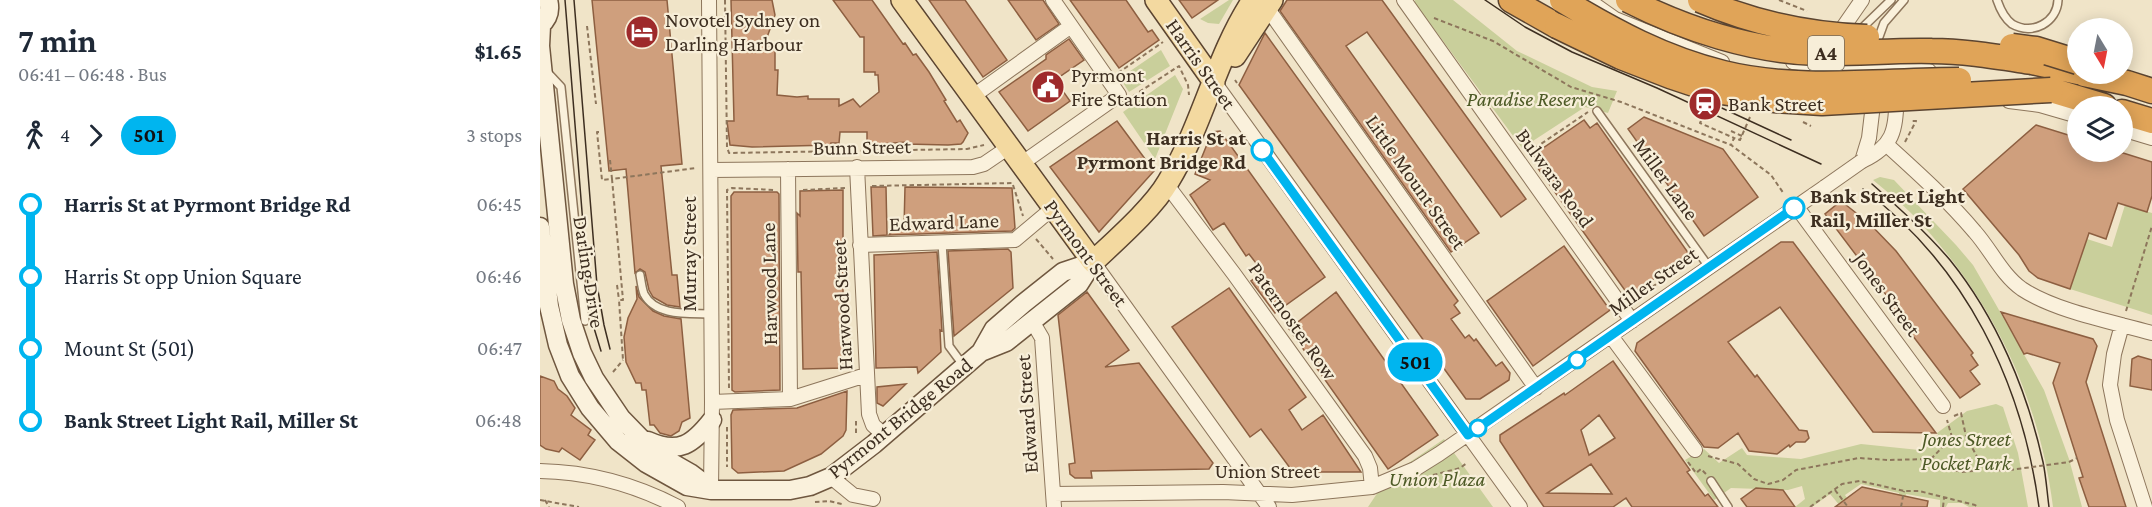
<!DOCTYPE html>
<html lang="en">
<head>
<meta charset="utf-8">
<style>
	:root { --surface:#fff; --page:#f2f2f3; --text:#1f2937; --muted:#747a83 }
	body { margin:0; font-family:"Crimson Pro",serif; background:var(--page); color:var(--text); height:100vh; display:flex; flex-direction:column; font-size:22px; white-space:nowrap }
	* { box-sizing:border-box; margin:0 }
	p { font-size:20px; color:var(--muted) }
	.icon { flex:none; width:33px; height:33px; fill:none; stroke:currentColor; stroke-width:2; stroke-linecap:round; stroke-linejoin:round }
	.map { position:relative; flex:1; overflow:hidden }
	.side { display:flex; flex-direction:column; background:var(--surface); width:540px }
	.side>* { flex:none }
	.badge { padding:0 12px; border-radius:20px; font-size:21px; line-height:39px }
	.needle { width:39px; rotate:170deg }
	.controls { position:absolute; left:1527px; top:18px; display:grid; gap:12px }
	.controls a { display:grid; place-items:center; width:66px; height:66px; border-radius:50%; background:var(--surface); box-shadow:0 3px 15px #0003; font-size:30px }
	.map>.badge { position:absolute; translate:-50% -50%; box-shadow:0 0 0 3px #fff }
	.legs { display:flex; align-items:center; gap:9px; height:66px; padding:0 18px; font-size:20px }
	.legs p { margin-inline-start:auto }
	.overview { display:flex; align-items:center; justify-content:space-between; height:102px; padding:0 18px }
	h1 { font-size:33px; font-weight:700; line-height:45px }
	ul { padding:0 18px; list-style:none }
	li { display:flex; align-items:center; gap:21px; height:72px; font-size:22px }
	li i { display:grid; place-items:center; width:9px; height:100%; margin:0 8px; background:currentColor }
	li i::after { content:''; width:15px; height:15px; margin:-8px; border:4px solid; border-radius:50%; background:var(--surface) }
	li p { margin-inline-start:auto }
	li:first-child i { background:linear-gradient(#0000 50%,currentColor 0) }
	li:last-child i { background:linear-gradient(currentColor 50%,#0000 0) }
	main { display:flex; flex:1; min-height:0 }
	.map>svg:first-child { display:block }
</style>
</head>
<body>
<main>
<section class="side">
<div class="overview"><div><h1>7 min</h1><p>06:41 – 06:48 · Bus</p></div><b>$1.65</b></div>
<div class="legs"><svg class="icon" aria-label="walk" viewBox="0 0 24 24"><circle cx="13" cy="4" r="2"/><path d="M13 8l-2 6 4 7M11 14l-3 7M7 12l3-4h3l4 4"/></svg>4<svg class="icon" aria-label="forward" viewBox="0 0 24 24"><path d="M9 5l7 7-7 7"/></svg><b class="badge" style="background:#00b5ef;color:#111">501</b><p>3 stops</p></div>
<ul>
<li><i style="color:#00b5ef"></i><b>Harris St at Pyrmont Bridge Rd</b><p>06:45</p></li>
<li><i style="color:#00b5ef"></i><span>Harris St opp Union Square</span><p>06:46</p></li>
<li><i style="color:#00b5ef"></i><span>Mount St (501)</span><p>06:47</p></li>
<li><i style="color:#00b5ef"></i><b>Bank Street Light Rail, Miller St</b><p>06:48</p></li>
</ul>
</section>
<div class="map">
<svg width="1612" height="507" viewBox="0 0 1612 507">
	<rect width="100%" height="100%" fill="#f0e4c8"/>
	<path fill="#c9cf9b" d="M689 0H693L679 24 668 23 660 19Z
		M875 0H913L977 51 1052 87 1077 91 1068 113 1045 107 982 148 875 3Z
		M621 50 630 66 589 92 580 78Z
		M635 75 643 89 615 159 583 112Z
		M1340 177 1354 180 1416 245 1433 265 1455 303 1504 390 1529 459 1542 507H1513C1499 395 1450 294 1371 213 1359 201 1345 190 1333 180Z
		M1585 205 1612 213V315L1530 289 1547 239 1572 247Z
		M1456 404 1463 407 1478 453 1488 507H1429L1422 503H1408L1406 507H1400V500L1366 494 1364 507H1357L1359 493 1321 484 1305 495 1313 507H1301L1290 494 1272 507H1255L1265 499 1262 486 1248 490 1191 488 1174 500 1145 460 1164 449 1179 463 1202 448 1207 455 1261 459 1321 444 1379 450 1398 435 1397 433 1427 411Z
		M904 439 953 507H828L848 477Z"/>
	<path fill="#cf9f7d" stroke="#8d5f41" stroke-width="1.5" fill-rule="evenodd" d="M52 0H127L142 164 121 166 132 275H137L140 307 127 305 113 297 109 290 105 272 100 269 95 273 86 169 69 171Z
		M191 0H232L235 15 225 43H230V51L235 50V70H238L237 95 257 97 268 96V99H299V106L313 99 320 107 339 92 338 75H335V72H324V37H320L293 0H332L363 44 365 43 373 55 376 54 389 72 406 100 404 101 417 122 420 120 428 133 423 142 421 144 408 145 366 144V142L327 145V132H300L299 143H291V145L212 147 190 145 187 121H194Z
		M389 0H425L467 60 443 77Z
		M468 0H503L519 24 496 40Z
		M530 0H586L608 32 612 30 619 40 579 68Z
		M639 0H678L652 18Z
		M747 0H842L986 199 961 217 827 32 806 46 939 233 911 252 740 11Z
		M725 33 918 301 914 305 920 313 911 319 925 338 929 335 934 341 936 339 956 366 962 362 970 373 969 380 940 399H926L699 85Z
		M529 39 544 60 515 80 530 101 488 131 459 92 506 59V55Z
		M1104 117 1183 149 1218 197 1164 236 1088 129Z
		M1044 120 1050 128 1057 123 1149 254 1089 296 997 167 1000 165 993 155Z
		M577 121 614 171 559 232 510 167Z
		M1496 125 1538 138V152H1580L1612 162V196L1607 212 1578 203 1566 239 1549 233 1530 289 1498 278 1489 271 1479 255 1423 189Z
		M680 131 785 277 735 313 711 281 723 272 709 254 706 256 684 223 673 230 650 195 670 180 655 174 672 132Z
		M331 187H346L347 235 333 236Z
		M365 187 472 188 475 228 472 231 349 235 356 227H364Z
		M303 190V368L263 369 261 272H258L257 213 260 216V191Z
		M194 192H237L239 194 240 390 195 392 192 390 191 196Z
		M1301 201 1330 224 1356 251 1433 353 1431 355 1438 365 1430 371 1440 384 1420 398 1344 298 1347 296 1285 214Z
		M1241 242H1253L1396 433 1333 432 1240 307 1188 342 1215 377 1217 375 1259 430 1267 431 1269 438 1265 442H1256L1250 447 1249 445 1237 454 1209 451 1198 433 1178 448 1164 447 1095 351 1097 343Z
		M1024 246 1070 310 993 366 947 301Z
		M468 249 471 252 473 288 414 336 408 251Z
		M397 252 402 331 400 330 401 352 378 373 377 367 336 368 334 255Z
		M96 286 99 297 113 311 124 316 141 319 150 418 142 422 139 431 131 436 120 433 114 425H110L106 390H102L101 383H96L86 362 84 337 88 318 97 299Z
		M689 288 766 397 749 410 762 430 783 415 821 472H753L721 429 710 437 632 327Z
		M547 292 589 350 565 367 599 363 673 463 669 469 551 471 552 478H535L530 474 529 464 535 463 518 315Z
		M796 292 898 435 848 469 749 329Z
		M1461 312 1553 339 1557 346 1546 382 1586 507H1549L1539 478 1543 477 1513 383 1520 363 1487 353 1484 354Z
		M1598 356 1612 360V390L1590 386 1592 359Z
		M1073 361 1150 470 1147 472 1165 496 1168 494 1178 507H1092L1086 498 1073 507H1004L993 491 960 441V435L1024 393 1025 395ZM1059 415 1075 438 1049 455 1041 430ZM1051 464 1072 494 1007 493Z
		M0 376 14 381 18 389 27 396 35 408 31 415 51 430 48 435 55 440 40 460 22 448 19 452 6 449 0 445Z
		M366 384 343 406 337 403V387Z
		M307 391 306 430 303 436 281 454 244 471 198 473 192 468 191 415 193 410 257 408Z
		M1322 487 1388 501 1387 507H1295Z
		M1216 488 1243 490 1255 507H1207L1201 499Z"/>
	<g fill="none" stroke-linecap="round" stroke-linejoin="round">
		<g stroke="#8d765c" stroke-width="10">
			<path id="lane" d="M1457 0C1460 9 1464 18 1472 24 1493 36 1517 22 1518 0
				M1320 30 1351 0
				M1336 45 1344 23 1364 0
				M7 72 21 87 45 321
				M1057 111 1169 267
				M402 243 409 346 423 365
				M100 275C101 281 102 289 104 294 116 317 150 313 171 314
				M1171 481 1188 507"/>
		</g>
		<g stroke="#8d765c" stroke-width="16">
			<path id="street" d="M169 0 172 402 171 490
				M864 0 1092 321
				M1048 0 1075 19 1182 62
				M723 2 996 388
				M1300 40 1304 26 1322 0
				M1253 62C1298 70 1344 65 1389 71
				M674 82 980 507
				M432 97 531 26
				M1469 101 1500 105 1538 116
				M1582 129 1612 138
				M1347 145C1378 173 1409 201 1435 232 1451 250 1462 275 1482 289 1515 311 1573 322 1612 333
				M1322 161C1356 145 1355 129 1357 94
				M1322 161 1329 138 1334 96
				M481 164 579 95 513 0
				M317 167 329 414 333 425 344 435
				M248 169 250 399
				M171 170 433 167 444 164 469 147
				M627 185 694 274 825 456 830 468 832 487
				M1256 206 1403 406
				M320 245 475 240 513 208
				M553 262 729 507
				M492 321 502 338 514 507
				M1582 325 1574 354 1570 385 1577 420 1605 507
				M1071 336 1155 450
				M172 402 250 399 326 375
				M0 471C49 472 94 484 138 507
				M291 477 313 495 333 499
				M513 494 683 492 752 495 832 487 875 469 899 454 1285 187"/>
		</g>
		<g stroke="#6f573f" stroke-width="21">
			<path id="secondary" d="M0 26C8 19 11 11 8 0
				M1 26 0 46 24 284 31 320 42 353 54 378 81 418 115 453 150 473 170 488
				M0 227 9 306 18 345 30 376 50 408 78 441 106 463 147 486 171 490H250L270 486 291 477 334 444 441 352 466 342 539 284 553 262
				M441 352 454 329 484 303 523 272 553 262
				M108 441C139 455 153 444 172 420"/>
		</g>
		<g stroke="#5b4430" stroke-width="24">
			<path id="primary" d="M362 0 553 262C575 241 613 208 628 182 663 125 676 56 713 0
				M616 0 674 82
				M695 56 732 0"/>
		</g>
		<g stroke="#5b4430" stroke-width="27">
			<path id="highway" d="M971 0 1017 26
				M1492 62 1538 72
				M1544 74 1587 83 1612 91
				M1511 90 1564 106
				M1582 112 1612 121"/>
		</g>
		<path stroke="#8d765c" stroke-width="2" stroke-dasharray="4.5 3" stroke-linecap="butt" d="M185 0 187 147 189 153 427 149 444 145
			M1239 0 1267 11
			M894 18 953 41 1031 87 1081 102 1191 145
			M47 26 56 104
			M578 73 623 42
			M695 80 697 83
			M593 96 639 66 648 85 649 95
			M1164 114 1160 123 1194 138
			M1210 117 1200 140 1194 138 1191 145 1231 175 1244 194
			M1263 122 1271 126
			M1191 131 1202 136
			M59 132H57L62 180 72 179 83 300H79L83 360
			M1365 142 1376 121H1370
			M989 152 1048 112
			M70 160 72 179 156 168
			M473 185 483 216
			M332 186 473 183
			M263 190 305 188
			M496 239 513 259
			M77 285 79 300
			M1094 300 1150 260
			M1586 311 1612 226
			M189 388 187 190 192 188 235 190
			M1414 416 1421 413 1426 436 1442 466
			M316 421V436
			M187 427V467
			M1168 456 1198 464 1214 479 1228 484 1243 480 1256 470 1319 458 1348 460 1391 459 1405 468 1422 472 1433 471 1442 466 1462 471
			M1391 459 1412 437 1407 420
			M1148 462 1156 473 1161 469 1166 474
			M1529 462 1537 458
			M893 475 920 468 927 463
			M1295 490 1308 507
			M0 500 39 507
			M5 500 9 507
			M275 502 289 501 302 504
			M1270 507 1302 484 1320 481 1364 491H1379L1435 505 1438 507
			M1361 507 1364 491
			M1403 507 1404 498"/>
		<use href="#lane" stroke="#faf1dc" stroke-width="7"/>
		<use href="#street" stroke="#faf1dc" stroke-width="14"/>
		<use href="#secondary" stroke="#faf1dc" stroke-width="18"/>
		<use href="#primary" stroke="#f3d9a0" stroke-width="21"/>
		<use href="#highway" stroke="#e0a458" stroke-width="24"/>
		<path stroke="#3d2e20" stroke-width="1.5" d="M25 0 48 286 54 328 61 351
			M34 0 57 285 64 325 70 349
			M945 0 985 27 1032 52 1117 88 1281 164
			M1145 91 1251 140
			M1332 184C1359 208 1386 232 1410 260 1456 317 1487 390 1503 462 1506 476 1507 492 1509 507
			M1323 189C1426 266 1482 382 1499 507"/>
		<g stroke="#8d765c" stroke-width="16" stroke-linecap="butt">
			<path id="street-bridge" d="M1285 187 1322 161"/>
		</g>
		<g stroke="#5b4430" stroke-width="27" stroke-linecap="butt">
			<path id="highway-bridge" d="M1022 0C1075 32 1123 58 1183 73 1260 92 1342 80 1419 80
				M1088 0C1145 29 1212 51 1277 53 1315 54 1353 50 1392 51 1425 51 1459 57 1492 62
				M1160 0C1213 23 1270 35 1327 37
				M1017 26 1081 57 1130 76 1175 91 1234 100 1282 103 1511 90
				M1472 46 1496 49 1538 62"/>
		</g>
		<path stroke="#8d765c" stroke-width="2" stroke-dasharray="4.5 3" stroke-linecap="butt" d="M73 372 83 360
			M1462 471 1529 462"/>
		<use href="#street-bridge" stroke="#faf1dc" stroke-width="14"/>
		<use href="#highway-bridge" stroke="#e0a458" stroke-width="24"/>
	</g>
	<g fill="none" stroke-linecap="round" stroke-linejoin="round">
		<g stroke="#fff" stroke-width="14">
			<path id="line-1" d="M722 150 928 435 1254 208"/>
		</g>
		<use href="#line-1" stroke="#00b5ef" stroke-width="9"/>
	</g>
	<defs>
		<g id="hotel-disc" transform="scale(1.725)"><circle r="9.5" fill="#9e2a2b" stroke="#f7eed8"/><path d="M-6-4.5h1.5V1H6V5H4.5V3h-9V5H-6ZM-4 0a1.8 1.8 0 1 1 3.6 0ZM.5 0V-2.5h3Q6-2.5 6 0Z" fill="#fff"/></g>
		<g id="civic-disc" transform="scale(1.725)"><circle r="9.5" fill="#9e2a2b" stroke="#f7eed8"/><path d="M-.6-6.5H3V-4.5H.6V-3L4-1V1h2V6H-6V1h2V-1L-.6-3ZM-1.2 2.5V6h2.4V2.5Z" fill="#fff"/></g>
		<g id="station-disc" transform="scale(1.725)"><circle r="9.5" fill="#9e2a2b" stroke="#f7eed8"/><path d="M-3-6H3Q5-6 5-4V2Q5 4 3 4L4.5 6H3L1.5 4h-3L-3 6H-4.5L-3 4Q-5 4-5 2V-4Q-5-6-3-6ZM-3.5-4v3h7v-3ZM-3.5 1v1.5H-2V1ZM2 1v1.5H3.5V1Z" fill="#fff"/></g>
	</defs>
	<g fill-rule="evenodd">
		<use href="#hotel-disc" x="102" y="32"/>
		<use href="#civic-disc" x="508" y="87"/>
		<use href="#station-disc" x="1165" y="104"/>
	</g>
	<g fill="#fff" stroke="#00b5ef" stroke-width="3">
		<circle cx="722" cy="150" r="10"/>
		<circle cx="1254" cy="208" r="10"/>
		<circle cx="1037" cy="360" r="8"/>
		<circle cx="938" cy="428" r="8"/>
	</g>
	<g text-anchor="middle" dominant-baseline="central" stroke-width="4.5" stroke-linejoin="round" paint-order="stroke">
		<rect fill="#f7eed8" stroke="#756857" stroke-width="1.5" x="1268" y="36" width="36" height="34" rx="4.5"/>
		<g font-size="20" font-weight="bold" fill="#3d2e20">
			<text x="1286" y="53">A4</text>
		</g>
		<g font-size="21" fill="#3d2e20" stroke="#f7eed8" text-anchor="start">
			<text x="125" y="20">Novotel Sydney on<tspan x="125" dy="24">Darling Harbour</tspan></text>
			<text x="531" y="75">Pyrmont<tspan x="531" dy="24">Fire Station</tspan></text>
			<text x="1188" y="104">Bank Street</text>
		</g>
		<g font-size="21" fill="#3d2e20" stroke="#f7eed8">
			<text transform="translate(661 64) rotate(55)">Harris Street</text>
			<text transform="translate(322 147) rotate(-1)">Bunn Street</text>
			<text transform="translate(1015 178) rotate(54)">Bulwara Road</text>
			<text transform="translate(1126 179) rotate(54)">Miller Lane</text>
			<text transform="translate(876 182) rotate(55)">Little Mount Street</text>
			<text transform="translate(404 222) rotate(-2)">Edward Lane</text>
			<text transform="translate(546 253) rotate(54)">Pyrmont Street</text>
			<text transform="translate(149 254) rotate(-90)">Murray Street</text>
			<text transform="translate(49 272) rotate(81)">Darling Drive</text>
			<text transform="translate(1113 281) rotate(-35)">Miller Street</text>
			<text transform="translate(229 284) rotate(-91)">Harwood Lane</text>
			<text transform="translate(1347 294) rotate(54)">Jones Street</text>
			<text transform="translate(302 305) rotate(-93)">Harwood Street</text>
			<text transform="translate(753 321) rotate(55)">Paternoster Row</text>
			<text transform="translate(487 414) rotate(-94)">Edward Street</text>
			<text transform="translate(360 418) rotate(-39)">Pyrmont Bridge Road</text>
			<text x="727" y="471">Union Street</text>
		</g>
		<g font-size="21" font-style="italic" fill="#4d5a26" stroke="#f7eed8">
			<text x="991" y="99">Paradise Reserve</text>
			<text x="1426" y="439">Jones Street<tspan x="1426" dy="24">Pocket Park</tspan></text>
			<text x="897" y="479">Union Plaza</text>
		</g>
		<g font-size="21" font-weight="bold" fill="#3d2e20" stroke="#f7eed8" text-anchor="end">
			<text x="706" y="138">Harris St at<tspan x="706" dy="24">Pyrmont Bridge Rd</tspan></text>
			<text x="1270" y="196" text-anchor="start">Bank Street Light<tspan x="1270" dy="24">Rail, Miller St</tspan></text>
		</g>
	</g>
</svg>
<div class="controls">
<a><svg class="needle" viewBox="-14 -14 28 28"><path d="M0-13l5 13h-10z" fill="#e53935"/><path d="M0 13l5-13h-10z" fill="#747a83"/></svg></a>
<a><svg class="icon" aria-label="layers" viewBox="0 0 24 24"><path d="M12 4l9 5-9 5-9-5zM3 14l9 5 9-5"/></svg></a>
</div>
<b class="badge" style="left:875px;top:362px;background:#00b5ef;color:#111">501</b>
</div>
</main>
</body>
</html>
